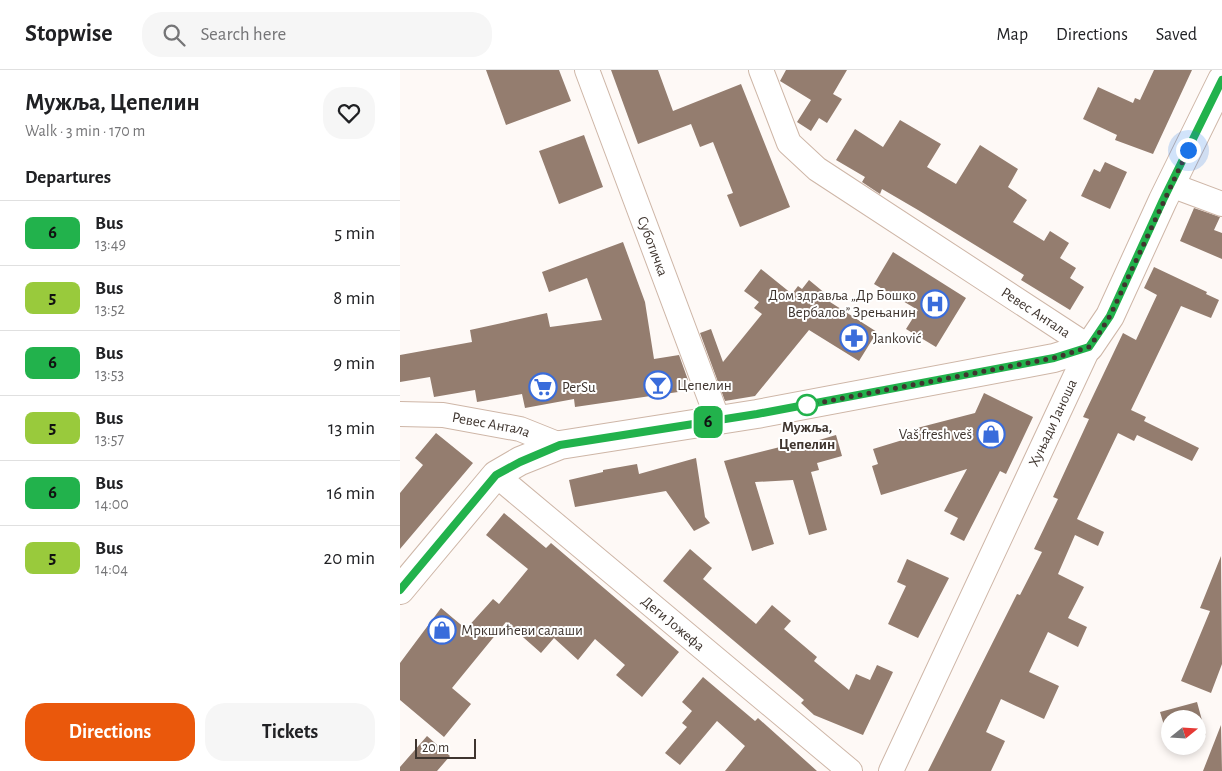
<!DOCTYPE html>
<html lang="en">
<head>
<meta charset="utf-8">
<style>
	:root { --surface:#fff; --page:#f6f6f6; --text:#202124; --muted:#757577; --line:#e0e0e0; --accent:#ea580c }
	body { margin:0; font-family:"Alegreya Sans",sans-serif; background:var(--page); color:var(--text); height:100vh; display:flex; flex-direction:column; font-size:19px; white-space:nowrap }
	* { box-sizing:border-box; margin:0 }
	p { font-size:16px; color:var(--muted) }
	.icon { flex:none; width:28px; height:28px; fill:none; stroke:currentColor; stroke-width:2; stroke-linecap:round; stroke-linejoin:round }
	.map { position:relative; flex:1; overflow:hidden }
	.sheet { display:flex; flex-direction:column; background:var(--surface); width:400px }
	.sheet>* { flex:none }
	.badge { padding:0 10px; border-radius:8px; font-size:18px; line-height:32px }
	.needle { width:32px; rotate:72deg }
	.buttons { position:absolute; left:761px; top:640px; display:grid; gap:10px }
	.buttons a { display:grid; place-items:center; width:45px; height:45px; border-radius:50%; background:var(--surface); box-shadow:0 2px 8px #0003; font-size:25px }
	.scale { position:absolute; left:15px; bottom:12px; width:61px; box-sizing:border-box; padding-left:5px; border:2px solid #3f352f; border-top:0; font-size:14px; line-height:18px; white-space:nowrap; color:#3f352f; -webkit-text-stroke:4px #fff; paint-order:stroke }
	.you { position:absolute; width:25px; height:25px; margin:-12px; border:4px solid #fff; border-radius:50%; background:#1a73e8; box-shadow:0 0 0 8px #1a73e833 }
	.map>.badge { position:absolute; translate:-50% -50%; box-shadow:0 0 0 2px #fff }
	h2 { padding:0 25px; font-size:19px; line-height:45px }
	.round { display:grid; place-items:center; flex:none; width:52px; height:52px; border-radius:20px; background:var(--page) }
	.head { display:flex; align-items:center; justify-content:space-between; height:85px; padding:0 25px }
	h1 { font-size:24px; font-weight:600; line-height:38px }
	.cta { display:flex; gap:10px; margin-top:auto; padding:10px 25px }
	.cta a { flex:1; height:58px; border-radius:20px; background:var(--accent); color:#fff; font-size:20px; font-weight:600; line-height:58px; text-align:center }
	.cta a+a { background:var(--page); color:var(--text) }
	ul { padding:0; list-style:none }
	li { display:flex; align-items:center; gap:15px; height:65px; padding:0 25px; border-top:1px solid var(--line) }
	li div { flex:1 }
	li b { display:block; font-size:19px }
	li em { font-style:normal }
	li .badge { min-width:55px; font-weight:700; text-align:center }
	header { display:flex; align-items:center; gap:30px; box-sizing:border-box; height:70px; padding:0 25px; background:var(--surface); border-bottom:1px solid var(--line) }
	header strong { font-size:24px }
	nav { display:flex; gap:28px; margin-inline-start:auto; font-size:18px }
	.search { width:350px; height:45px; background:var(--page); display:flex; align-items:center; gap:12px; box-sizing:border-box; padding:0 18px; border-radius:20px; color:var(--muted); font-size:19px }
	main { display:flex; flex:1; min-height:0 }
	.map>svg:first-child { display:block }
</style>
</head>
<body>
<header>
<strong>Stopwise</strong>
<div class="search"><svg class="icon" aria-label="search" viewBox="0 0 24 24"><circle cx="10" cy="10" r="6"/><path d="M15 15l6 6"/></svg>Search here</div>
<nav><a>Map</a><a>Directions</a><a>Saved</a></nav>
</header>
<main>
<section class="sheet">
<div class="head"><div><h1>Мужља, Цепелин</h1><p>Walk · 3 min · 170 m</p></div><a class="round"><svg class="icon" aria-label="heart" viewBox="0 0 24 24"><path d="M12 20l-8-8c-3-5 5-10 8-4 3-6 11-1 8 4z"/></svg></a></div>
<h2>Departures</h2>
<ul>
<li><span class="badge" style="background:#22b24c;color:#111">6</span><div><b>Bus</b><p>13:49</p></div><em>5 min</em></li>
<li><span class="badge" style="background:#99ca3c;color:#111">5</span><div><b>Bus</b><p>13:52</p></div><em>8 min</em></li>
<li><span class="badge" style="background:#22b24c;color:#111">6</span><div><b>Bus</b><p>13:53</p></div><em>9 min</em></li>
<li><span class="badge" style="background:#99ca3c;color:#111">5</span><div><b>Bus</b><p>13:57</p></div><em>13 min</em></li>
<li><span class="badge" style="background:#22b24c;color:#111">6</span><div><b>Bus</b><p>14:00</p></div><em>16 min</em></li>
<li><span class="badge" style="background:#99ca3c;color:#111">5</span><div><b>Bus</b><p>14:04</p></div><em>20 min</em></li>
</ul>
<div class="cta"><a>Directions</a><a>Tickets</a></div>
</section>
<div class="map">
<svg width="822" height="701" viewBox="0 0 822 701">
	<rect width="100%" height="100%" fill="#fef9f6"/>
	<path fill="#947d6f" d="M86 0H159L171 31 106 55Z
		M211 0H258L273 41 341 14 390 137 340 157 327 125 333 123 313 72 300 77 291 54 238 74Z
		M386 0H447L433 24 442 29 427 53 419 48 411 61 397 52 411 30 380 11Z
		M754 0H792L753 84 715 70 717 65 683 49 698 17 733 33 735 28 740 30Z
		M500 50 541 74 527 97 556 114 580 75 618 99 608 117 627 130 613 152 644 171 650 161 669 173 660 188 676 198 670 208 684 217 670 240 621 210 624 205 518 140 482 119 480 124 462 112 465 107 436 90 455 59 483 77Z
		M184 65 203 117 159 134 139 81Z
		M705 92 727 102 710 139 681 126 694 99 700 102Z
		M794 138 820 147 814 160 822 163V189L780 171Z
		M223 172 245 232 254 289 279 285 288 310 283 312 285 321 175 337 174 329 125 338 122 324 77 332 75 320 34 327 30 307 0 312V285L72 272 70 260 147 243 150 257 202 250 187 208 149 222 142 202Z
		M493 182 566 228 536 277 506 259 518 240 474 214Z
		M754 197 807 222 806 224 819 230 811 248 781 236 731 340 746 347 744 351 799 378 792 391 737 365 734 371 718 363 677 449 704 462 698 476 675 465 658 504 684 517 668 548 687 557 678 577 648 562 629 602 659 616 644 649 601 629 586 662 605 671 591 701H528L617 524 620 525 642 482 634 479 658 429 653 427 689 349 683 347 723 263 736 270 757 225 744 218Z
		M361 199 392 224 398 216 402 219 409 210 432 229 430 232 477 262 459 291 409 260 355 326 325 331 300 263 311 259 323 292 362 244 354 238 359 232 344 221Z
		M584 323 633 347 606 404 600 401 564 471 550 464 558 448 544 441 567 399 481 425 472 396 478 394 473 379 519 365 517 358 575 343Z
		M36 363 73 393 0 479V423L23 395 15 388Z
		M436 365 442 386 417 393 419 400 411 402 427 460 409 465 393 410 355 412 374 474 352 481 324 391 380 377 382 381Z
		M296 388 305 447 310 453 294 461 266 421 175 437 169 410 203 402V400L237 394 239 404Z
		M104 443 146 478 151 473 279 582 242 627 216 605 225 595 195 569 178 590 154 568 141 583 106 552 52 618 71 634 44 667 0 630V593L41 538 66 559 93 529 99 534 128 499 86 465Z
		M290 479 312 498 303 509 356 554 372 535 391 551 384 559 417 587 414 591 449 620 456 604 470 610 477 595 493 602 463 665 414 645 401 633 404 630 263 511Z
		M821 486 822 594 811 623 781 611 810 541 800 538Z
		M507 489 549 508 518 568 488 554 506 516 497 512Z
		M303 607 355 651 358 648 417 701H325L345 676 317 651 280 695 265 683 287 657 282 653 292 641 282 632Z
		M797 632 806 665 798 667V649H770V675L760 642Z
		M821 655 822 701H803Z
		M27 666 50 686 37 701H0V697Z"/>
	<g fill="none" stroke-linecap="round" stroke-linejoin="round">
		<g stroke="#ceb6a7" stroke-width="26">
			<g id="street">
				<path id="s1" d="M187 0 318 350"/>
				<path id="s2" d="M361 0 389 73 417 99 689 277 491 701"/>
				<path d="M771 115 822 134"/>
				<path id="s3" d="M0 344 43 345 120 359 160 375"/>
				<path id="s4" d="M96 405 450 701"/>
			</g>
		</g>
		<g stroke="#ceb6a7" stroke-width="30">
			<path id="secondary" d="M0 520 96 405 120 391 160 375 357 344 654 288 689 277 710 246 763 130 822 10"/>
		</g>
		<use href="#street" stroke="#fff" stroke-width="24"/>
		<use href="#secondary" stroke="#fff" stroke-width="28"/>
	</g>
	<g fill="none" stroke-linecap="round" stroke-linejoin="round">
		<g stroke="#fff" stroke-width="11">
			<path id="line" d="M0 520 96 405 120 392 160 375 357 344 654 288 689 277 710 246 763 130 822 10"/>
		</g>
		<use href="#line" stroke="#22b24c" stroke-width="8"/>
		<path stroke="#3f352f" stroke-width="5" stroke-dasharray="0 9" d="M407 335 654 288 689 277 698 265 710 246 788 80"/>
	</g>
	<defs>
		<g id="hospital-ring" transform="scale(1.4375)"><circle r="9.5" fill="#fff" stroke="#396cdb" stroke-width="1.5"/><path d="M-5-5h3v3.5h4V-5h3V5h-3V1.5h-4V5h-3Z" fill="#396cdb"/></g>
		<g id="pharmacy-ring" transform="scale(1.4375)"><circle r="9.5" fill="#fff" stroke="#396cdb" stroke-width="1.5"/><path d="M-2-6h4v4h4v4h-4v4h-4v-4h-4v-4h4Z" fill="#396cdb"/></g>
		<g id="bar-ring" transform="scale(1.4375)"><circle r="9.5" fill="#fff" stroke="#396cdb" stroke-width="1.5"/><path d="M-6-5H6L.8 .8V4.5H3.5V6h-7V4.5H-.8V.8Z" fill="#396cdb"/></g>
		<g id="supermarket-ring" transform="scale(1.4375)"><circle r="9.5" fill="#fff" stroke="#396cdb" stroke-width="1.5"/><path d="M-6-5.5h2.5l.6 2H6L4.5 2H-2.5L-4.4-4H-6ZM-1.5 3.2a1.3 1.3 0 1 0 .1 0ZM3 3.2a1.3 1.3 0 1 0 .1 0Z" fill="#396cdb"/></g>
		<g id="shop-ring" transform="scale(1.4375)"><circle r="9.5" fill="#fff" stroke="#396cdb" stroke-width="1.5"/><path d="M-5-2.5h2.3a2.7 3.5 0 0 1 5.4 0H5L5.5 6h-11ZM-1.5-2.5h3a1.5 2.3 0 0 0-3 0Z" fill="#396cdb"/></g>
	</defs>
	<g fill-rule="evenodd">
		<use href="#hospital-ring" x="535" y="234"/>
		<use href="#pharmacy-ring" x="454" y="268"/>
		<use href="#bar-ring" x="258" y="315"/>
		<use href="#supermarket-ring" x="143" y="317"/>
		<use href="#shop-ring" x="591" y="364"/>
		<use href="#shop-ring" x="42" y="560"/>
	</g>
	<circle fill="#fff" stroke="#22b24c" stroke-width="2.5" cx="407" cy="335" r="10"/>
	<g text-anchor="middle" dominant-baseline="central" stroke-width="4" stroke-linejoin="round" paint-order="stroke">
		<g font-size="15" fill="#3f352f" stroke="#fff">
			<text stroke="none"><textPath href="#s1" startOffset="188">Суботичка</textPath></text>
			<text stroke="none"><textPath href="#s2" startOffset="378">Ревес Антала</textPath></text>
			<text transform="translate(653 353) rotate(-65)">Хуњади Јаноша</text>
			<text stroke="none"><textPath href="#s3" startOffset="92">Ревес Антала</textPath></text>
			<text stroke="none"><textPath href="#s4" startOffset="231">Деги Јожефа</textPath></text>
		</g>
		<g font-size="15" fill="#3f352f" stroke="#fff" text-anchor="start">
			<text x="516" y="225" text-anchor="end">Дом здравља „Др Бошко<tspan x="516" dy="17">Вербалов” Зрењанин</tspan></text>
			<text x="473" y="268">Janković</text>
			<text x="277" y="315">Цепелин</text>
			<text x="162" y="317">PerSu</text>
			<text x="572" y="364" text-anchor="end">Vaš fresh veš</text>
			<text x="61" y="560">Мркшићеви салаши</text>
		</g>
		<g font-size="15" font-weight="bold" fill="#3f352f" stroke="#fff">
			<text x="407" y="357">Мужља,<tspan x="407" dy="17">Цепелин</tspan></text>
		</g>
	</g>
</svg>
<div class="buttons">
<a><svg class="needle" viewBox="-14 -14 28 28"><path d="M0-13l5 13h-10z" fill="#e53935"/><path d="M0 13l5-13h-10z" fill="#757577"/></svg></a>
</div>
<div class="scale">20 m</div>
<div class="you" style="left:788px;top:80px"></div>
<b class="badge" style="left:308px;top:352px;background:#22b24c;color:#111">6</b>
</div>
</main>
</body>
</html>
